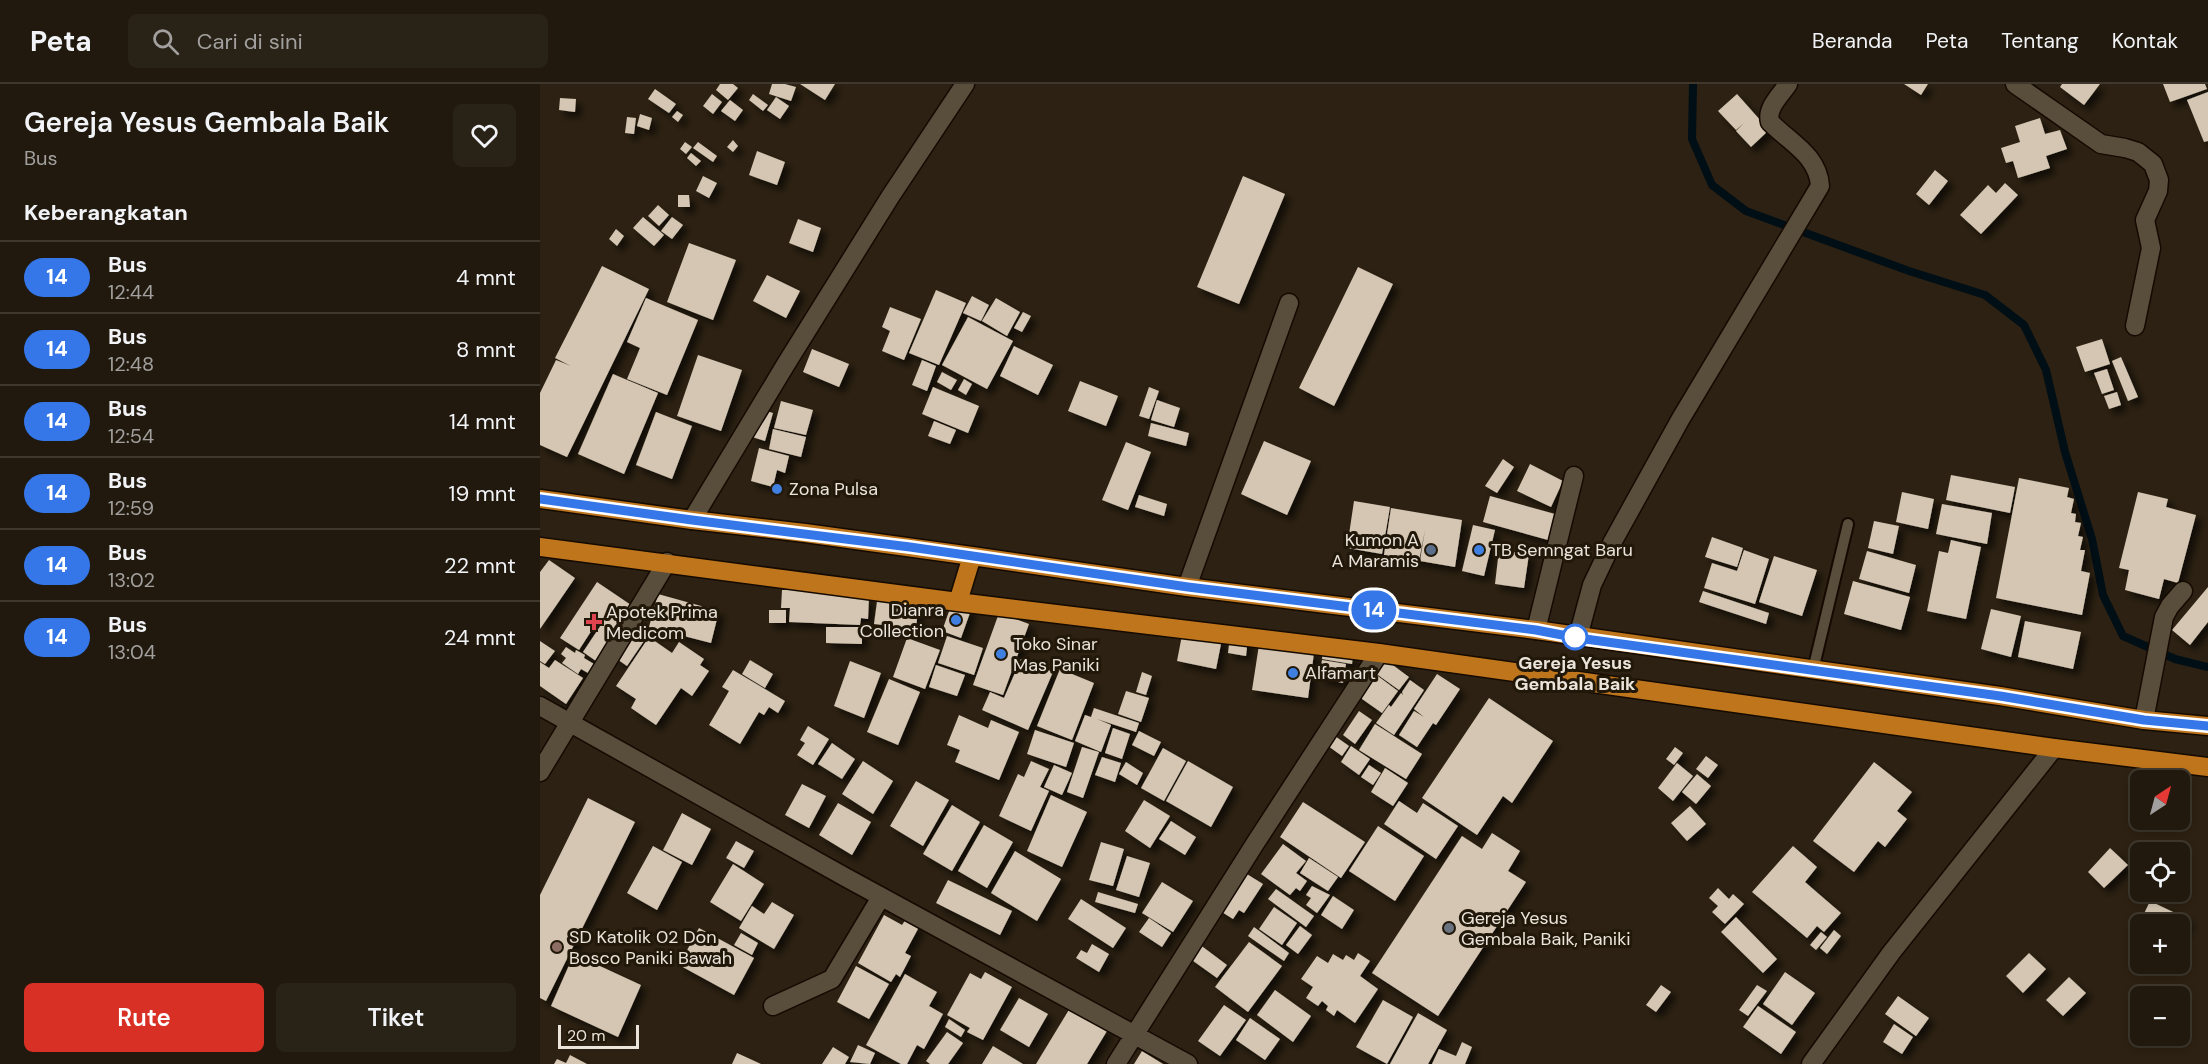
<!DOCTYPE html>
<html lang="id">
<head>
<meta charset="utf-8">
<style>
	:root { --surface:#21190e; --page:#292217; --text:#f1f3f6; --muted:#a2a09e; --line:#3e382e; --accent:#d93025 }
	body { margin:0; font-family:"DM Sans",sans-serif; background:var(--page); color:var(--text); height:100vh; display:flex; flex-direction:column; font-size:22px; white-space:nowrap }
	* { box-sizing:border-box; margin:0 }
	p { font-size:20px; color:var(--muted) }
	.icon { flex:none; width:33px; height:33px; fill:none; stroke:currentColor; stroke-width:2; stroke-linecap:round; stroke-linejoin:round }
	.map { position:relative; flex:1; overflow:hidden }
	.side { display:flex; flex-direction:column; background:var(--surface); width:540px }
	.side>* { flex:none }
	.badge { padding:0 12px; border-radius:20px; font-size:21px; line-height:39px }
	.needle { width:39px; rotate:36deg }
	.controls { position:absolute; left:1590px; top:686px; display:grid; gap:12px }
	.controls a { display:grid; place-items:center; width:60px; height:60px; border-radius:9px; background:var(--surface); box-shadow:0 3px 9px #0003,0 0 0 2px var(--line); font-size:30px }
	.scale { position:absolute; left:18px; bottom:15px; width:81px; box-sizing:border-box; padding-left:6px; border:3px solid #ebe4da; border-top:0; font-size:16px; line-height:21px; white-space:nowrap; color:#ebe4da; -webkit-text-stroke:4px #221809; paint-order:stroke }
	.map>.badge { position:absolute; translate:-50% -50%; box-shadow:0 0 0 3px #fff }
	h2 { padding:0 24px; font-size:22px; line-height:54px }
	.round { display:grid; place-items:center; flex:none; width:63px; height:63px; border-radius:9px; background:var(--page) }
	.head { display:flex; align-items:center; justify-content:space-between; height:102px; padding:0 24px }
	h1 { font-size:28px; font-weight:600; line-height:45px }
	.primary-button { display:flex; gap:12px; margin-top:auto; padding:12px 24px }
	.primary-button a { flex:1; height:69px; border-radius:9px; background:var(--accent); color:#fff; font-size:24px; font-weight:600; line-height:69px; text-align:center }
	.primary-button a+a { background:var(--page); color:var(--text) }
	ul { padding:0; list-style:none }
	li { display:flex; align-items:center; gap:18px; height:72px; padding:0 24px; border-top:2px solid var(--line) }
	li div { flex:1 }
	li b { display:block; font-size:22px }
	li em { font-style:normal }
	li .badge { min-width:66px; font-weight:700; text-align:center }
	header { display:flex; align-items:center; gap:36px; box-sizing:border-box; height:84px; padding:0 30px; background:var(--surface); border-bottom:2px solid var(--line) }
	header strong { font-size:28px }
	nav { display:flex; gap:33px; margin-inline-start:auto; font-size:21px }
	.search { width:420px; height:54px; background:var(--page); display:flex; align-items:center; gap:15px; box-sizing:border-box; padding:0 21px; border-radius:9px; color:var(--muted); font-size:22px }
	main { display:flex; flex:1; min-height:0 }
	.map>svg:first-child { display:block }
</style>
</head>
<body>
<header>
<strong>Peta</strong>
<div class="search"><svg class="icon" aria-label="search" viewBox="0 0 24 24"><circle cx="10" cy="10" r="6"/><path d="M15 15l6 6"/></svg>Cari di sini</div>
<nav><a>Beranda</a><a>Peta</a><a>Tentang</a><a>Kontak</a></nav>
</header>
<main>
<section class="side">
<div class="head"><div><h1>Gereja Yesus Gembala Baik</h1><p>Bus</p></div><a class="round"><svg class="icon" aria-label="heart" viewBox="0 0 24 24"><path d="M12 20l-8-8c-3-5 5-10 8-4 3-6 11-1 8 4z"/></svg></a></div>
<h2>Keberangkatan</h2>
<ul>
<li><span class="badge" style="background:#3577e9;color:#fff">14</span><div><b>Bus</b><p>12:44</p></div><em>4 mnt</em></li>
<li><span class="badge" style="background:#3577e9;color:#fff">14</span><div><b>Bus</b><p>12:48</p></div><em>8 mnt</em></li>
<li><span class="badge" style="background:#3577e9;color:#fff">14</span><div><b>Bus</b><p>12:54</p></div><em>14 mnt</em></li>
<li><span class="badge" style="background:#3577e9;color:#fff">14</span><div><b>Bus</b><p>12:59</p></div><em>19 mnt</em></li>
<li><span class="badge" style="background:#3577e9;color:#fff">14</span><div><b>Bus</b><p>13:02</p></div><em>22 mnt</em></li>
<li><span class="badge" style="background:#3577e9;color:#fff">14</span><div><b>Bus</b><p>13:04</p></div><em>24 mnt</em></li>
</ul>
<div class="primary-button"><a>Rute</a><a>Tiket</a></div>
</section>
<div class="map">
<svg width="1668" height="980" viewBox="0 0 1668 980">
	<defs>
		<filter id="shadow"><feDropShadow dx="5.5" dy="5.5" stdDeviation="3" flood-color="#0009"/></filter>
	</defs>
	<rect width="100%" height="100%" fill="#2c2112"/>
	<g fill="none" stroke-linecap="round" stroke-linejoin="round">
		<path stroke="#000e15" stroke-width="8" d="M1153 0 1152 55 1172 101 1206 127 1369 187 1445 211 1484 241 1506 286 1525 368 1552 455 1563 511 1583 552 1635 575 1668 583"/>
	</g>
	<path fill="#d4c6b2" filter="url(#shadow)" d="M180 0H193L198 4 188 16 176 6Z
		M232 0H245L256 3 251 17 229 10Z
		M260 0H295L285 16Z
		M1364 0H1388L1381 11Z
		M1522 0H1560L1544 21 1520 3Z
		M1623 0H1665L1667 5 1630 18Z
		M115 5 136 20 129 29 108 15Z
		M1668 8V57L1664 58 1647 16Z
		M172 10 182 18 173 30 163 22Z
		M213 10 228 21 223 27 209 16Z
		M1197 10 1229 46 1211 63 1196 47 1204 39 1196 46 1178 27Z
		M236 13 249 22 240 35 227 26Z
		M20 14 36 15 35 28 19 26Z
		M190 16 203 26 195 37 181 27Z
		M137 27 143 31 138 38 132 33Z
		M100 30 112 34 109 46 97 42Z
		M87 33 96 34 94 50 85 49Z
		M1500 34 1505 50 1520 46 1527 65 1506 72 1510 84 1478 94 1473 77 1466 79 1461 64 1480 58 1475 42Z
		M193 56 198 62 193 68 187 63Z
		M145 58 152 63 146 70 140 65Z
		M158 58 177 72 173 78 153 64Z
		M217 67 245 78 237 101 209 91Z
		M151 69 161 77 156 82 147 74Z
		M1395 86 1408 97 1389 121 1376 110Z
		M163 92 177 99 169 114 156 107Z
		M703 92 745 110 699 220 657 203Z
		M1465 99 1478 111 1441 150 1420 131 1448 101 1456 109Z
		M138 111H149L150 123H138Z
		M118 121 129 131 119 142 108 132Z
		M103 133 124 151 114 162 93 144Z
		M132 133 143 141 132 155 121 147Z
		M258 135 281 144 273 168 249 159Z
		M76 145 84 152 77 162 69 155Z
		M149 159 196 176 173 236 127 218Z
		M62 182 109 205 27 373 0 361V309L16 276 31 282 15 274Z
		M818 183 853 200 794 322 759 304Z
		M227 191 260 207 246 234 213 217Z
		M396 206 426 219 399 281 369 269Z
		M432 212 449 221 441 237 423 229Z
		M106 214 158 236 127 311 87 295 100 264 87 258Z
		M456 214 480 228 467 252 442 237Z
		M350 223 381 235 364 276 342 267 350 247 342 243Z
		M483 228 491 232 482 248 474 244Z
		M428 233 473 257 447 305 402 281Z
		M1562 255 1570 280 1545 288 1536 263Z
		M474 262 513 281 498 311 460 292Z
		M272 265 309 280 299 303 263 288Z
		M158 271 202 286 181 347 137 332Z
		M1581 273 1598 313 1588 317 1572 277Z
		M382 276 396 282 387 307 372 301Z
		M1567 285 1574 306 1562 310 1554 289Z
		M402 288 417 296 411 306 397 298Z
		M73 290 118 309 84 390 38 370Z
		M424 295 432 300 426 311 418 306Z
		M540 297 578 312 566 342 528 327Z
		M393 303 439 322 428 349 382 330Z
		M609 303 619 307 609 335 599 332Z
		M1577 308 1581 321 1569 325 1564 312Z
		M617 316 640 324 634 343 611 336Z
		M241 317 273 326 266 351 234 344Z
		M220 325 233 329 225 357 212 353Z
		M116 328 152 342 132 395 96 381Z
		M394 337 416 346 410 360 388 352Z
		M611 339 649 349 646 362 608 352Z
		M233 345 266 353 261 373 229 365Z
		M724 357 771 377 747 431 701 410Z
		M586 358 611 368 588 426 562 416Z
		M219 364 249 372 245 389 237 386 233 403 211 397Z
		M963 375 974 383 957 409 945 402Z
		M990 380 1023 397 1011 423 977 407Z
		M1411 391 1475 403 1470 429 1406 416Z
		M1479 394 1529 404 1527 413 1534 415 1531 429 1536 430 1535 438 1541 439 1538 452 1543 453 1540 466H1545L1541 487 1550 489 1542 531 1456 514Z
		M1362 408 1394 415 1388 445 1356 438Z
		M1598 408 1628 415 1626 423 1656 431 1638 499 1624 495 1619 515 1585 506 1589 486 1579 484Z
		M599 411 627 420 624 432 595 423Z
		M950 412 1015 430 1008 456 943 438Z
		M814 417 850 423 842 470 807 464Z
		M1402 420 1452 429 1447 460 1396 450Z
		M851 424 922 436 915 483 880 477 885 446 879 477 844 471Z
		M1334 437 1359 442 1353 470 1328 464Z
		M933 441 955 446 944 492 922 487Z
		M1172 453 1203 464 1197 483 1165 473Z
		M1411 456 1441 463 1426 535 1387 527 1399 467 1408 469Z
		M959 466 989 470 984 504 955 500Z
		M1204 466 1229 475 1215 520 1164 504 1172 479 1197 487Z
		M1327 467 1376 481 1369 509 1319 495Z
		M1234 472 1277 486 1262 532 1219 518Z
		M9 476 35 494 0 545V488Z
		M1313 497 1370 513 1361 546 1304 530Z
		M57 498 91 521 72 546 75 548 56 577 43 568 61 541 57 538 39 566 20 554Z
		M1668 503V538L1650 561 1632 546Z
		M252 504 318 506 317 514H329L328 535 321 534 320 541 249 538 250 524H241L242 506H252Z
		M1163 507 1229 529 1226 540 1159 518Z
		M118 510 179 527 171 559 109 543Z
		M338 510 379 515 376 545 334 540Z
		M412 519 431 526 421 554 402 547Z
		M1451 525 1481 532 1471 573 1441 565Z
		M229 526H246V539H229Z
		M459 529 489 540 463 611 433 601Z
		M1485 537 1541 548 1533 585 1478 573Z
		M286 543H322V560L286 559Z
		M92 545 106 554 87 582 74 573Z
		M643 546 682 555 676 585 637 577Z
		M407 552 443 564 434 591 398 579Z
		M109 553 132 569 139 558 164 575 160 581 169 587 152 612 141 604 116 641 91 624 96 615 76 602Z
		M690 553 708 555 706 572 688 569Z
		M367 554 400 566 385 605 353 593Z
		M0 557 15 567 5 580 0 577Z
		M719 561 774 569 768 614 712 606Z
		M26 563 35 569 36 566 45 571 44 574 54 580 48 589 41 585 38 590 22 579 26 574 21 570Z
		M783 566 813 572 812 580 782 575Z
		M481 575 513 588 488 646 442 626 450 608 464 614Z
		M15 576 43 594 26 620 0 602V578L9 584Z
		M210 576 233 590 225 604 202 590Z
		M782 576 806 580 803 599 779 594Z
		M846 576 869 593 859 606 831 586 838 577 843 580Z
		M310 577 341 589 324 634 294 622Z
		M396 581 425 591 417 612 389 603Z
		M520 585 554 599 532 656 497 642Z
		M193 586 245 617 238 629 229 623 224 631 219 628 200 660 169 641 189 607 182 603Z
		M831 587 858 607 842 629 815 610Z
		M602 588 612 592 606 611 596 608Z
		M897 590 920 605 896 641 893 639 877 663 859 651 874 627 884 633 874 625Z
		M349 595 380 608 358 661 327 648Z
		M870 596 884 606 854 651 836 639 849 621 851 623 861 609 863 611 862 608Z
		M586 607 609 614 601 638 578 630Z
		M949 614 1013 657 972 719 963 712 937 751 882 714Z
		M554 624 599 639 596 648 557 635 571 641 561 668 535 657 545 631 551 633Z
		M819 627 832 636 815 660 803 651Z
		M419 631 448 644 451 636 479 648 459 696 415 678 420 666 407 661Z
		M835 640 882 670 866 695 819 666Z
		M268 642 289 655 273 681 257 671 265 659 260 656Z
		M573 644 590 650 582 675 565 669Z
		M495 646 534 659 526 683 487 670Z
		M599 647 621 658 614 672 592 661Z
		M795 652 809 662 802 672 788 662Z
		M292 659 315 675 302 695 278 680Z
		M811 662 830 675 819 691 801 678Z
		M542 663 559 668 543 714 527 708Z
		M1135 663 1143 669 1134 681 1126 675Z
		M623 664 646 677 624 717 601 704Z
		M1166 672 1178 681 1168 694 1156 685Z
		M562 673 581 679 575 698 555 691Z
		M323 677 353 697 333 730 302 710Z
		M491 677 509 685 500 703 509 707 491 747 459 732 478 690 484 693Z
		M648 677 693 703 671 743 626 717Z
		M586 678 603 689 597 701 579 690Z
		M1334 678 1372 708 1357 727 1367 735 1345 763 1338 757 1314 788 1273 757Z
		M1137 679 1153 692 1133 717 1118 704Z
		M514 681 532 689 522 711 504 703Z
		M829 681 841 689 833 701 821 693Z
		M845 684 868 699 853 722 831 708Z
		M1157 690 1171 702 1156 720 1142 708Z
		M376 697 409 716 383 762 350 742Z
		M262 700 286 712 269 744 245 731Z
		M511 711 547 728 522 783 487 767Z
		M48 714 95 738 6 917 0 914V811Z
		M604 716 630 732 610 764 585 747Z
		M859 717 877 729 883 719 918 742 896 775 844 740Z
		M763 718 825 758 801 794 740 753Z
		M298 719 331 738 312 771 279 751Z
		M412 721 440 738 412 787 383 770Z
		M1150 722 1166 740 1147 757 1131 739Z
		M142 729 171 745 152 781 123 766Z
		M631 737 656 753 645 771 619 755Z
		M444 741 473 758 447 804 418 787Z
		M838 742 884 772 855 817 809 787Z
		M952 749 980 767 968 787 986 798 898 932 832 889 922 752 942 765Z
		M196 757 214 767 204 784 186 774Z
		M561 758 584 765 573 802 549 796Z
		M743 760 766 777 756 789 767 797 760 807 756 804 750 811 721 790Z
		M113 762 142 778 117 826 87 809Z
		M1253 762 1277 783 1265 798 1301 829 1284 848 1277 842 1267 854 1212 808Z
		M1570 764 1588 781 1564 804 1548 788Z
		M475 767 521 795 497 837 451 809Z
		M587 772 610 779 599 813 576 806Z
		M769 774 798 793 788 807 760 789Z
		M193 780 224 800 201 837 170 818Z
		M702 787 723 800 704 829 699 826 693 835 677 825Z
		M408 796 472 827 460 851 396 819Z
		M622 798 653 817 633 848 602 829Z
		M772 802 790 811 777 829 766 821 771 814 766 811Z
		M1178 804 1189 815 1193 810 1204 820 1185 840 1172 828 1178 822 1169 814Z
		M736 805 774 832 766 843 728 815Z
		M558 808 598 820 595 829 555 818Z
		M793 812 814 826 802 845 781 831Z
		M541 815 586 844 573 864 528 835Z
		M1610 817 1648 835 1640 855V840H1600V861L1591 857Z
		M232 818 254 831 234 865 199 844 212 822 224 830Z
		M734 823 757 839 742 861 719 845Z
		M344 831 362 841 366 835 379 843 365 869 371 872 360 893 356 890 351 898 318 879Z
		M1196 833 1237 875 1223 889 1181 848Z
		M609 834 631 849 622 863 599 848Z
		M760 842 772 851 758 870 746 861Z
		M714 843 749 869 744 877 708 852Z
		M159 844 214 874 194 911 139 881Z
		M1294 846 1301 852 1287 870 1280 864Z
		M1281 848 1287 853 1276 866 1270 861Z
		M201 849 218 859 212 871 194 861Z
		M709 858 742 882 708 928 675 903Z
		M552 860 569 870 559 888 536 874 541 866 547 869Z
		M659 860 687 881 677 894 649 874Z
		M818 869 830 877 820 892 838 905 815 939 797 926 794 932 786 926 788 922 782 917 778 922 766 914 773 903 761 895 777 872 788 879 793 870 803 876 806 871 814 876Z
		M1489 869 1506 885 1483 909 1466 892Z
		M34 870 101 901 78 953 11 922Z
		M316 882 349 900 329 935 297 918Z
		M445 888 472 903 443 956 427 948 430 944 407 931 430 889 441 895Z
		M1245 888 1275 909 1252 941 1223 920Z
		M365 890 397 908 389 922 403 930 384 965 377 961 367 980H361L326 961Z
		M1529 893 1546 909 1523 932 1506 916Z
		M1121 901 1131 908 1116 928 1106 921Z
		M1217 901 1227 907 1208 932 1199 926Z
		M735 906 771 932 753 958 717 931Z
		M1358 912 1389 934 1376 952 1345 930Z
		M479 914 508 930 489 963 460 946Z
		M843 916 873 933 847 980 816 963Z
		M684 921 706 936 680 972 658 957Z
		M1218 922 1256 948 1241 970 1203 943Z
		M530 924 567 947 547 980H496Z
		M878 929 907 946 888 980H850Z
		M710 934 740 955 725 976 696 956Z
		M409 935 425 946 421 953 405 943Z
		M1354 940 1373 953 1362 970 1343 958Z
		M407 948 423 959 408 980H390L386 977Z
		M922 958 932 963 925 980H892L899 965 916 972Z
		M318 961 335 969 330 980 310 978Z
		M453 962 483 980H442Z
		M293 963 309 973 305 980H282Z
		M602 967 623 980H594Z
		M197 969 221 980H192Z
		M30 971 47 980H14L17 975 26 979Z"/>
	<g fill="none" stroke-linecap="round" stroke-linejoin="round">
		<g stroke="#140a01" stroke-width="14">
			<path id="service" d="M1273 586 1308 440"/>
		</g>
		<g stroke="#140a01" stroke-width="21">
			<path id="minor" d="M1475 0 1561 60 1585 64 1598 68 1613 80 1619 96 1618 107 1605 136 1611 164 1595 242
				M152 436 246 280 350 113 425 0
				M647 503 749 219
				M996 546 1034 392
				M1038 553 1052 501 1072 459 1140 336 1280 102C1278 71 1249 58 1230 38 1226 24 1240 12 1248 0
				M0 622 305 793 648 980
				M1604 636 1624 533 1630 522 1643 507
				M0 688 127 478
				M233 922 292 895 341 813
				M576 980 716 758 839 569"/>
		</g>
		<g stroke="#140a01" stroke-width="21">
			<path id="tertiary" d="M1271 980 1351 869 1514 664"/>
		</g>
		<g stroke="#140a01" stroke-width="21">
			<path id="trunk" d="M0 415 152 436 265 449 432 472 647 503 996 546 1460 612 1604 636 1668 642
				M0 463 418 518 839 569 1514 664 1668 683
				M418 518 432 472"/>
		</g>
		<use href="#service" stroke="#594d3c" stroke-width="10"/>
		<use href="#minor" stroke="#594d3c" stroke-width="18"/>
		<use href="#tertiary" stroke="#594d3c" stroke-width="18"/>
		<use href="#trunk" stroke="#be751c" stroke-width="18"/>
	</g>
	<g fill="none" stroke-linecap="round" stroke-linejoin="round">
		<g stroke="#fff" stroke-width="14">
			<path id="line" d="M0 415 152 436 370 463 648 503 996 546 1038 554 1460 612 1604 636 1668 642"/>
		</g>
		<use href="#line" stroke="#3577e9" stroke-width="9"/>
	</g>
	<g fill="#3f7fe0" stroke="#221809" stroke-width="2">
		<circle cx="237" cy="405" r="6"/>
		<circle cx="939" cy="466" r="6"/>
		<circle cx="416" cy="536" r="6"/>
		<circle cx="461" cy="570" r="6"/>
		<circle cx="753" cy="589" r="6"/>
	</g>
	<circle fill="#5c6f8a" stroke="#221809" stroke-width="2" cx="891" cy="466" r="6"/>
	<path fill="#e0444e" stroke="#221809" stroke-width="2" d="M51 529h6v6h6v6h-6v6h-6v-6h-6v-6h6z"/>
	<circle fill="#fff" stroke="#3577e9" stroke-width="3" cx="1035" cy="553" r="12"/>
	<circle fill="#6b7280" stroke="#221809" stroke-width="2" cx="909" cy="844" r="6"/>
	<circle fill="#8d6e63" stroke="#221809" stroke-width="2" cx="17" cy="863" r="6"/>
	<g text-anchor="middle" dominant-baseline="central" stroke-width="6" stroke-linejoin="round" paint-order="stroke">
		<g font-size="18" fill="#ebe4da" stroke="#221809" text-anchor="start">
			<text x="249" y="405">Zona Pulsa</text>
			<text x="879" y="456" text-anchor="end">Kumon A<tspan x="879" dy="21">A Maramis</tspan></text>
			<text x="951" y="466">TB Semngat Baru</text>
			<text x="404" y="526" text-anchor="end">Dianra<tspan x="404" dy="21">Collection</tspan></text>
			<text x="66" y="528">Apotek Prima<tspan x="66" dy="21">Medicom</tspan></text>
			<text x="473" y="560">Toko Sinar<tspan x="473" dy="21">Mas Paniki</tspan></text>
			<text x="765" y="589">Alfamart</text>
			<text x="921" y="834">Gereja Yesus<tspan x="921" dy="21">Gembala Baik, Paniki</tspan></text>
			<text x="29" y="853">SD Katolik 02 Don<tspan x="29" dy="21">Bosco Paniki Bawah</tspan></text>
		</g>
		<g font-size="18" font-weight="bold" fill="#ebe4da" stroke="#221809">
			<text x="1035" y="579">Gereja Yesus<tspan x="1035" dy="21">Gembala Baik</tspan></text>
		</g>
	</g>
</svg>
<div class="controls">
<a><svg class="needle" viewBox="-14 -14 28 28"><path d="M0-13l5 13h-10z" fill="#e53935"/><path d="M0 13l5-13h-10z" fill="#a2a09e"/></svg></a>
<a><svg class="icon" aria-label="locate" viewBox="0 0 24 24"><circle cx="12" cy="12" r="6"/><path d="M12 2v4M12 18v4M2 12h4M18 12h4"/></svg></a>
<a>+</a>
<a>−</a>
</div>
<div class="scale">20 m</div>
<b class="badge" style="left:834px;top:526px;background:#3577e9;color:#fff">14</b>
</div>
</main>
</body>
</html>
